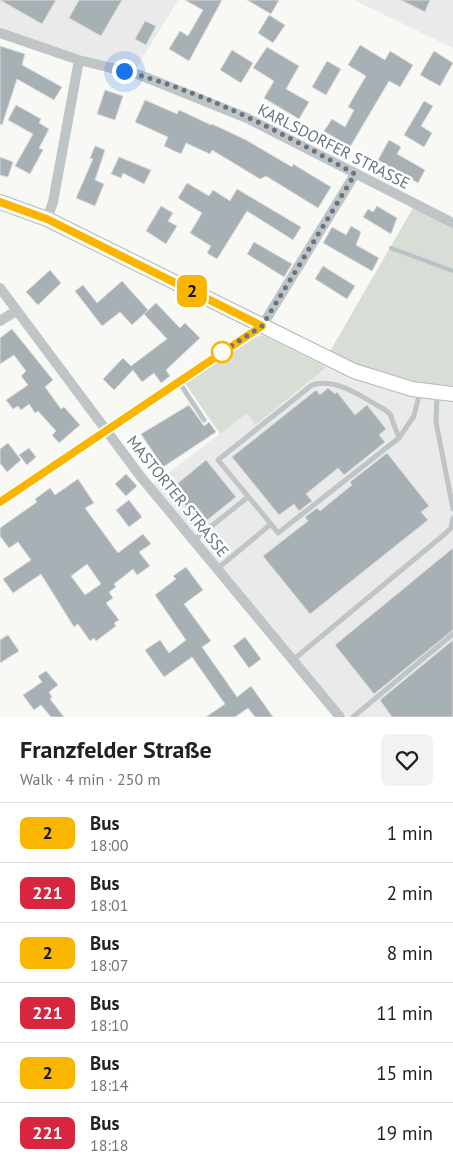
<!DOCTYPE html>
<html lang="en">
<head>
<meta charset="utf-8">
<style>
	:root { --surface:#fff; --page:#f2f2f2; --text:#202124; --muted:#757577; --line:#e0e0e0 }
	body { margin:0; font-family:"PT Sans",sans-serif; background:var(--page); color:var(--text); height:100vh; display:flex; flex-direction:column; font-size:19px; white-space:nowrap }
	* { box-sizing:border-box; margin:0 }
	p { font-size:16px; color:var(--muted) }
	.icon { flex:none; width:28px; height:28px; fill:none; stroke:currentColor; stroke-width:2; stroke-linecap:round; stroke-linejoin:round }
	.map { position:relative; height:717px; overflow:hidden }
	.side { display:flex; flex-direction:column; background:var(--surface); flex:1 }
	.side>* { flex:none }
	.badge { padding:0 10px; border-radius:8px; font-size:18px; line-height:32px }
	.you { position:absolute; width:25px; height:25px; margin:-12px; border:4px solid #fff; border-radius:50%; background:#1a73e8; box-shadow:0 0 0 8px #1a73e833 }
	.map>.badge { position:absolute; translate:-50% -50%; box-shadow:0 0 0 2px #fff }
	.round { display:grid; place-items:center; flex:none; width:52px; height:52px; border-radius:8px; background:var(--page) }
	.overview { display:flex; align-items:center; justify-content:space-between; height:85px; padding:0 20px }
	h1 { font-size:24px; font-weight:600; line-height:38px }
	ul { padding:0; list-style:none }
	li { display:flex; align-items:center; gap:15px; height:60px; padding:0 20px; border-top:1px solid var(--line) }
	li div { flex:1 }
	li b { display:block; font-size:19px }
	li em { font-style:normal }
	li .badge { min-width:55px; font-weight:700; text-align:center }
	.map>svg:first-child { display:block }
</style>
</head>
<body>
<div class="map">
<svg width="453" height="717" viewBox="0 0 453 717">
	<rect width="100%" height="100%" fill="#f8f8f5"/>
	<path fill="#e9eae9" d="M0 0H178L134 72 0 29Z
		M354 0H453V48Z
		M329 366 372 385 395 392 453 399V717H346L153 484 247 413 256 424Z"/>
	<path fill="#d8ddd5" d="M413 208 453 228V388C408 384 370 370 329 353Z
		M262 335 327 367 255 425 247 413 220 434 185 383 253 338Z"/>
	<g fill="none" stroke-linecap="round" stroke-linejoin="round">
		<path stroke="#b7c4c7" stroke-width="4" d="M391 248 453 271"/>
	</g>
	<path fill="#a7b0b5" stroke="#dad9d8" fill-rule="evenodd" d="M0 0H56L42 24Z
		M79 0H122L101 36 69 18Z
		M185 0H222L189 61 169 49 180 31 188 36 203 10Z
		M247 0H279L271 14Z
		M401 0H430L425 12Z
		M269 15 285 25 273 43 258 33Z
		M145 21 156 26 146 45 135 39Z
		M360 45 385 60 390 51 413 65 400 87 389 81 350 147 324 131 332 119 345 127 354 110 348 107 366 76 348 65Z
		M0 46 25 54 22 65 62 87 54 100 17 79 2 125 0 124Z
		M267 47 299 66 286 89 309 102 299 119 264 98 274 81 253 68Z
		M232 50 253 63 241 83 220 70Z
		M434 51 453 63 440 86 420 75Z
		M327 61 341 69 326 95 312 87Z
		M105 90 123 96 115 120 97 114Z
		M145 100 177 114 179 110 211 125 212 124 246 140 292 167 293 164 331 187 318 208 266 176 260 179 212 150 210 154 186 143 181 154 164 146 168 137 135 122Z
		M424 101 433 106 421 126 432 133 424 147 404 135Z
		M16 105 41 119 39 123 49 129 39 148 43 150 30 174 15 166 33 134 8 120Z
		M389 140 401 147 397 154 425 170 418 183 378 160Z
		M95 146 105 150 95 180 104 184 95 206 76 198 93 159 90 158Z
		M0 157 13 162 8 177 0 175Z
		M119 157 151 170 144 184 123 173 121 178 111 174Z
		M187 183 209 196 213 190 230 201 237 189 301 227 293 240 247 211 217 259 207 253 211 246 190 233 202 213 178 198Z
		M161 206 173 213 168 221 177 226 166 244 146 231Z
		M377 206 397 218 391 234 363 217 368 209 373 212Z
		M351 226 361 232 356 245 379 258 372 271 323 243 332 227 346 235Z
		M254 242 292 264 284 277 247 254Z
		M323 266 355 286 347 299 315 279Z
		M50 270 61 283 38 305 26 292Z
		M122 281 148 310 132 325 120 312 102 326 75 291 83 285 97 303Z
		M156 303 180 328 185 323 200 338 166 370 170 376 161 383 154 373 142 382 133 370 114 390 103 379 123 358 131 366 167 339 144 314Z
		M12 329 53 380 45 387 61 409 64 407 80 425 59 443 52 435 56 431 38 411 35 413 29 404 21 410 18 406 13 409 6 400 28 385 21 376 26 371 14 355 0 364V338Z
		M328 388 335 394 337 392 355 415 367 405 386 429 379 435 385 442 344 475 338 468 306 494 312 501 299 511 294 504 279 515 232 457 316 390 320 395Z
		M189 405 204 426 209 422 216 432 163 467 141 434Z
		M8 443 21 460 7 472 0 463V449Z
		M29 448 36 457 27 465 19 455Z
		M387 453 429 506 421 512 428 520 310 614 263 556 308 521 305 517 317 508 320 511 352 485 350 482Z
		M206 460 236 497 201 525 172 488Z
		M126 474 137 486 126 496 115 484Z
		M78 479 94 503 85 508 118 553 143 534 151 544 139 552 150 566 137 575 133 569 114 584 116 587 109 592 113 598 106 603 119 620 114 623 116 626 96 641 94 638 90 641 78 624 74 627 41 574 13 593 3 579 31 560 18 542 9 548 0 536V528L37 502 35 499 50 488 55 495ZM87 564 101 584 85 595 71 576Z
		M129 500 142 517 129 527 116 510Z
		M453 548V630L374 694 335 645Z
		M186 567 203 590 184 604 211 641 202 647 237 697 251 686 273 717H255L248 708 235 717H206L225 704 192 657 164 677 145 650 160 640 169 653 186 640 155 595 176 579 173 576Z
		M8 635 19 651 0 663V640Z
		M245 637 261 659 249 668 233 646Z
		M453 640V717H392L380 700Z
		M46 671 58 685 49 692 52 697 50 699 64 717H51L41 705 34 710 23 695 42 682 38 676Z"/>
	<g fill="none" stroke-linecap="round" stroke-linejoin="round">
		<g stroke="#b2b8bc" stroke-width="16">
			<path id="secondary" d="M0 202 47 219 354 371 412 389 453 394"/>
		</g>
		<path stroke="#bfc4c7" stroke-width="5" d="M179 382 204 420
			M437 394 436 422 453 509
			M271 524 218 460 312 385C337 377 363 398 384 409L390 414 399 438
			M194 540 248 497
			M217 569 271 524 278 533 399 438 414 416 420 391
			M293 660 446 533 451 528 453 518
			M353 717 453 634"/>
		<path stroke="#bfc4c7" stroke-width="10" d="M0 33 79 60 140 75 247 118 453 223
			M47 219 53 202 79 60
			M0 288 141 477 340 717
			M0 321 16 311
			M0 502 262 326 355 174"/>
		<use href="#secondary" stroke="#fff" stroke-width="14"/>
	</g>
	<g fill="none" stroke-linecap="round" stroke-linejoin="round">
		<g stroke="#fff" stroke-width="11">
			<path id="line" d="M0 202 47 219 262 326 0 502"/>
		</g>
		<use href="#line" stroke="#fab500" stroke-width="8"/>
		<path stroke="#65767f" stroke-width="5" stroke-dasharray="0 9" d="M124 71C205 92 283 133 355 174L262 326 222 352"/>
	</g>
	<circle fill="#fff" stroke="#fab500" stroke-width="2.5" cx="222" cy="352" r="10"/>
	<g text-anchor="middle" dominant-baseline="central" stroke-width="5" stroke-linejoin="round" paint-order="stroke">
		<g font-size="16" fill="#65767f" stroke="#fff">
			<text transform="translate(334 146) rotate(27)">KARLSDORFER STRASSE</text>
			<text transform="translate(178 496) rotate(51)">MASTORTER STRASSE</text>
		</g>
	</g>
</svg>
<div class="you" style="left:124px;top:71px"></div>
<b class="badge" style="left:192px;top:291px;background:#fab500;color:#111">2</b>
</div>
<section class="side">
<div class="overview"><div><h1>Franzfelder Straße</h1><p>Walk · 4 min · 250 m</p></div><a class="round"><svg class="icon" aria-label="heart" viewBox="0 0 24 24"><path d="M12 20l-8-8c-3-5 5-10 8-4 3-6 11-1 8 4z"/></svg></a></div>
<ul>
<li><span class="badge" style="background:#fab500;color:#111">2</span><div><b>Bus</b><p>18:00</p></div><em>1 min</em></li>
<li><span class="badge" style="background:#d7263d;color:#fff">221</span><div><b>Bus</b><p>18:01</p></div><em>2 min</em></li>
<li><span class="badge" style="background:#fab500;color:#111">2</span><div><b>Bus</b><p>18:07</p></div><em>8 min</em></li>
<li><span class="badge" style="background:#d7263d;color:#fff">221</span><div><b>Bus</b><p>18:10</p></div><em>11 min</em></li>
<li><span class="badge" style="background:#fab500;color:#111">2</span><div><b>Bus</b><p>18:14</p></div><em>15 min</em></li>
<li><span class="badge" style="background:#d7263d;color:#fff">221</span><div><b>Bus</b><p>18:18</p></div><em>19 min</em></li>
</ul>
</section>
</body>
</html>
